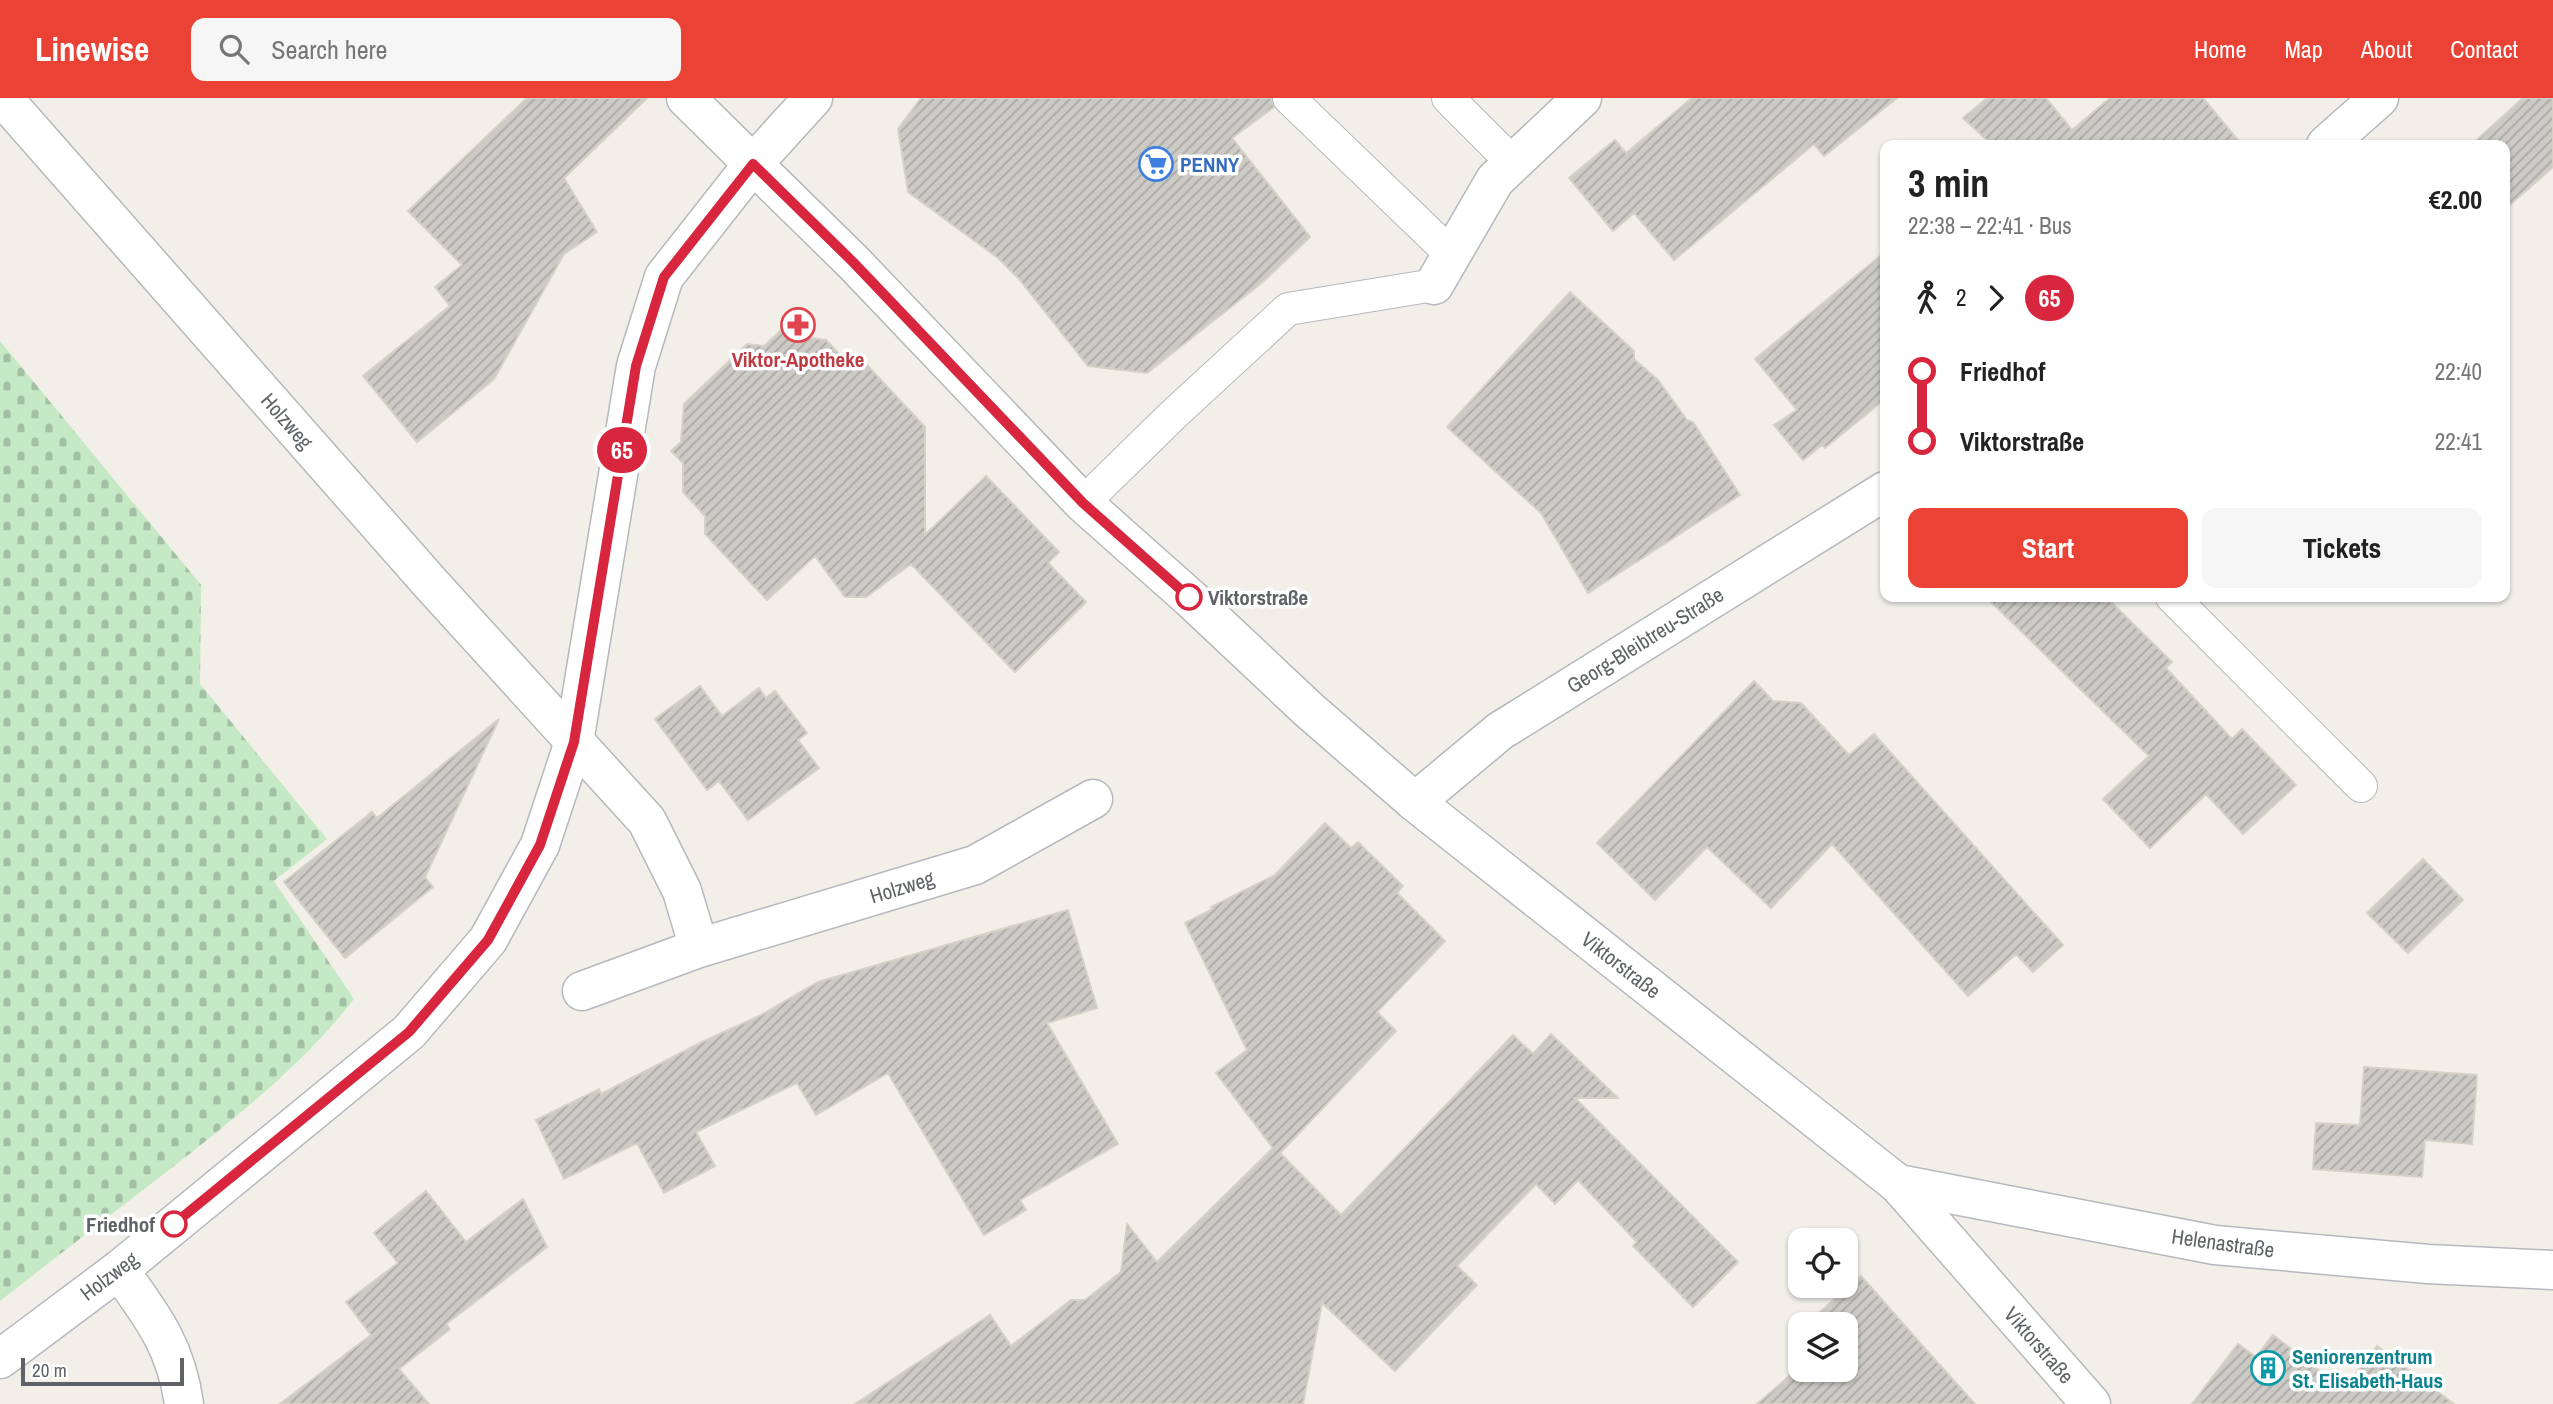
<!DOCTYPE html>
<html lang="en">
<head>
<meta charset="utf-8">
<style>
	:root { --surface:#fff; --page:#f6f6f6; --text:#222; --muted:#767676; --accent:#ea4335 }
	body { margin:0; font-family:"Archivo Narrow",sans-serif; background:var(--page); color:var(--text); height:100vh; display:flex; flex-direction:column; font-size:26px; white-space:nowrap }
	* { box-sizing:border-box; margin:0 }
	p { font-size:23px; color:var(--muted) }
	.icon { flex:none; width:38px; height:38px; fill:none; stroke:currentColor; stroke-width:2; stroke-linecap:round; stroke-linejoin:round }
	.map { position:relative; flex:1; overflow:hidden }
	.details { position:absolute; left:1880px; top:42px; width:630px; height:462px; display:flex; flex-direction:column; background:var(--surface); border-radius:14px; box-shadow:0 2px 5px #0004 }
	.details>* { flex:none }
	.badge { padding:0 14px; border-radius:23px; font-size:24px; line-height:46px }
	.controls { position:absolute; left:1788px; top:1130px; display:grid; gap:14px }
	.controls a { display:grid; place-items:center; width:70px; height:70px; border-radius:14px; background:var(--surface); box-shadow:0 2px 5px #0004; font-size:35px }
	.scale { position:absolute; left:21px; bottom:18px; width:163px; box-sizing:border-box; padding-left:7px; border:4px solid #5f6368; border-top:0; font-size:19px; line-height:24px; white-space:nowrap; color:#5f6368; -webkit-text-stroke:5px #fff; paint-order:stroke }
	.map>.badge { position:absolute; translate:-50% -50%; box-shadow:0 0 0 4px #fff }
	.legs { display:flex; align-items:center; gap:10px; height:77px; padding:0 28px; font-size:23px }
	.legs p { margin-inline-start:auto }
	.summary { display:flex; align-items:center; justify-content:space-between; height:119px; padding:0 28px }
	h1 { font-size:38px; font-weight:700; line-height:52px }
	.cta { display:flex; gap:14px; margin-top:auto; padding:14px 28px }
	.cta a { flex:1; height:80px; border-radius:14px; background:var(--accent); color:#fff; font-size:28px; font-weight:700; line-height:80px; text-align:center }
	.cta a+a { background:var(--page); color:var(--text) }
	ul { padding:0 28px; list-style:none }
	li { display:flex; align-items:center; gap:24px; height:70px; font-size:26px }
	li i { display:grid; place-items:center; width:10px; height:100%; margin:0 9px; background:currentColor }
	li i::after { content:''; width:18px; height:18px; margin:-9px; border:5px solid; border-radius:50%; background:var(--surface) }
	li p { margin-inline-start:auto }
	li:first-child i { background:linear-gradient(#0000 50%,currentColor 0) }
	li:last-child i { background:linear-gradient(currentColor 50%,#0000 0) }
	header { display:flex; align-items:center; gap:42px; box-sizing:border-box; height:98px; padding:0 35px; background:var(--accent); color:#fff }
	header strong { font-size:33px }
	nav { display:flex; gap:38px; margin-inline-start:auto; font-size:24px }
	.search { width:490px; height:63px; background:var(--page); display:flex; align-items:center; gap:18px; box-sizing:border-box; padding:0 24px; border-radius:14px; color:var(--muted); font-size:26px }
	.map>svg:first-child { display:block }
</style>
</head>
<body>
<header>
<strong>Linewise</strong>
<div class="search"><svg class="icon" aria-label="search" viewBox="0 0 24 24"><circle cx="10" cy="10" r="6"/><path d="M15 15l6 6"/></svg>Search here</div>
<nav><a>Home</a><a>Map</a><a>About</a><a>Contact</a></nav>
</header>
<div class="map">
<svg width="2553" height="1306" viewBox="0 0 2553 1306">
	<defs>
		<pattern id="cemetery-stones" width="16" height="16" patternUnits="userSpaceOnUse" patternTransform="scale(1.75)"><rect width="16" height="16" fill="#c5e8c5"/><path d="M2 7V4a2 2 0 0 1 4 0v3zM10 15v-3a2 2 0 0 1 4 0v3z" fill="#a3c0a4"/></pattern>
		<pattern id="building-hatch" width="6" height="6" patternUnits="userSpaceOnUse" patternTransform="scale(1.75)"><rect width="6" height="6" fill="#cccac5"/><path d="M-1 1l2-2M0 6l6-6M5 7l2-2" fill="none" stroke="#a9a8a4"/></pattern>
	</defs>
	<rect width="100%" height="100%" fill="#f1efe8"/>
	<path fill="url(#cemetery-stones)" d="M0 243 201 487 200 586 327 741 274 783 354 901C301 969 233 1022 165 1075 110 1117 55 1160 0 1203Z"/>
	<path fill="url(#building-hatch)" stroke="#d6d1c6" stroke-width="2" d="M527 0H647L564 80 597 134 564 156 494 281 417 344 363 278 450 208 435 189 462 167 408 113Z
		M921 0H1271L1274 9 1232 40 1310 139 1264 183 1147 275 1088 268 1019 181 998 160 908 94 898 31Z
		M1692 0H1897L1824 58 1814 46 1674 162 1634 115 1613 133 1569 80 1615 42 1626 55Z
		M1987 0H2046L2072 32 2110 0H2203L2242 47H1992L1963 20Z
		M2523 0H2553V69L2504 112V47H2471Z
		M1885 154V301L1825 350 1822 347 1803 362 1774 327 1797 312 1755 261Z
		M1570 194 1634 253V261L1658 282 1687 322 1693 324 1740 397 1588 495 1541 415 1447 329Z
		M786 228 795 238 826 242 849 266H866L925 329V437L986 378 1059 454 1048 465 1086 504 1015 574 911 466 866 499H845L815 458 767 502 705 436V418L683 394V365L671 353 681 344 684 306 747 246 764 248Z
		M1986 499H2106L2172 564 2166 570 2232 641 2242 631 2296 687 2243 736 2206 696 2150 750 2103 701 2149 658Z
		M1754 583 1773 603 1801 605 1849 657 1874 636 2063 847 2033 874 2016 856 1968 898 1832 746 1771 810 1707 749 1655 802 1597 745Z
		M700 588 722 618 759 590 766 600 775 593 807 635 798 642 819 670 748 722 719 683 707 692 655 621Z
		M499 621 425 779 433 789 345 860 284 784 372 714 377 720Z
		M1325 725 1351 750 1358 744 1403 788 1397 795 1445 843 1377 914 1396 933 1280 1055 1341 1117 1513 937 1533 956 1551 936 1618 1000H1575L1738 1164 1693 1209 1633 1148 1637 1144 1578 1082 1555 1106 1536 1086 1457 1168 1477 1187 1395 1273 1322 1205 1303 1306H855L990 1217 1011 1248 1071 1202H1085L1121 1174 1127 1126 1157 1164 1273 1050 1216 975 1247 952 1185 825 1213 811 1211 809 1275 777Z
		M2423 761 2463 802 2408 855 2367 815Z
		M1068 812 1097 910 1047 925 1118 1046 1020 1102 1026 1112 984 1137 888 975 816 1017 797 985 696 1034 715 1068 664 1095 637 1045 564 1081 536 1022 599 991 601 996 702 944 761 917 818 884Z
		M2364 969 2477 977 2472 1046 2425 1042 2422 1079 2313 1071 2316 1025 2360 1027Z
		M426 1093 466 1144 523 1101 547 1149 446 1226 450 1231 399 1271 429 1306H280L371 1237 346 1204 398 1165 374 1135Z
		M1861 1178 1929 1255 1975 1306H1757L1801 1268V1272H1846V1227H1818L1812 1221Z
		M2273 1237 2344 1291 2377 1248 2454 1306H2192L2238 1246 2256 1259Z"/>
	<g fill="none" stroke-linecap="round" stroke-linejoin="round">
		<g stroke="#b5b8bc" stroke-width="34">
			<path id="service" d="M1289 0 1452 157
				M1448 0 1513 65
				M1083 405 1173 317 1288 211 1434 187
				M2172 499 2361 688"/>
		</g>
		<g stroke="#b5b8bc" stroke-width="41">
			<path id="minor" d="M3 0 432 487 647 723 682 793 699 850
				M686 0 753 66
				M2326 47 2379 0
				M1434 187 1495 82 1582 0
				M1415 704 1500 633 1885 393
				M582 893 699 850 975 767 1093 701
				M1898 1086 2215 1147 2428 1166 2553 1172
				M119 1172C152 1218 176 1248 184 1306"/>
		</g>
		<g stroke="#b5b8bc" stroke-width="41">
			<path id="tertiary" d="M753 66 853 164 1083 405 1191 501 1309 612 1415 704 1898 1086 2091 1306
				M0 1261 119 1172 409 934 488 842 540 747 574 644 636 268 664 179 753 66 813 0"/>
		</g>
		<use href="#service" stroke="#fff" stroke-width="32"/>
		<use href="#minor" stroke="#fff" stroke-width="38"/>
		<use href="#tertiary" stroke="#fff" stroke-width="38"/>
	</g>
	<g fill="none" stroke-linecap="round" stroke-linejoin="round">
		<g stroke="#fff" stroke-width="16">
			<path id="line-1" d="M174 1126 409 934 488 842 540 747 574 644 636 268 664 179 753 66 853 164 1083 405 1189 499"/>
		</g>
		<use href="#line-1" stroke="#d7263d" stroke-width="10"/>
	</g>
	<defs>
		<g id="supermarket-ring" transform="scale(1.75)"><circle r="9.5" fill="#fff" stroke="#3f7fe0" stroke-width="1.5"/><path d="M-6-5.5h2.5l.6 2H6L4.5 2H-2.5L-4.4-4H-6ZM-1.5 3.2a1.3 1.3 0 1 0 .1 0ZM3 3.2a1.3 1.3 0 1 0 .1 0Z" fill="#3f7fe0"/></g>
		<g id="pharmacy-ring" transform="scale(1.75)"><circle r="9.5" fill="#fff" stroke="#e0444e" stroke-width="1.5"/><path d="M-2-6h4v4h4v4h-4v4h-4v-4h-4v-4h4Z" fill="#e0444e"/></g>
		<g id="building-ring" transform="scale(1.75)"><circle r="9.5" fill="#fff" stroke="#0f9aa8" stroke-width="1.5"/><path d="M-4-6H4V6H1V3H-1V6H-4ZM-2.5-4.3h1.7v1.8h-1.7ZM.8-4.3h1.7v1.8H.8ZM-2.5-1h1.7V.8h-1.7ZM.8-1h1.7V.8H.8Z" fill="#0f9aa8"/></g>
	</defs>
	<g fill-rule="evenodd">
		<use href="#supermarket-ring" x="1156" y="66"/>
		<use href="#pharmacy-ring" x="798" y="227"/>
		<use href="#building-ring" x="2268" y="1270"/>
	</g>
	<g fill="#fff" stroke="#d7263d" stroke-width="3.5">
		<circle cx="1189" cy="499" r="12"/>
		<circle cx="174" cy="1126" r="12"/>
	</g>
	<g text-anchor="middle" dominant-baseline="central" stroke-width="7" stroke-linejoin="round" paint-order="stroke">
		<g font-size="21" font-weight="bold" fill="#366cbe" stroke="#fff" text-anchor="start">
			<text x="1180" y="66">PENNY</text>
		</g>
		<g font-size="21" font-weight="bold" fill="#be3a42" stroke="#fff">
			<text x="798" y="261">Viktor-Apotheke</text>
		</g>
		<g font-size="21" fill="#5f6368" stroke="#fff">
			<text transform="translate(287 323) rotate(49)">Holzweg</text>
			<text transform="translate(1645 542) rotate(-32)">Georg-Bleibtreu-Straße</text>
			<text transform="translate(902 789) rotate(-17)">Holzweg</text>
			<text transform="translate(1621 867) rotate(38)">Viktorstraße</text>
			<text transform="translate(2223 1145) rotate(8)">Helenastraße</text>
			<text transform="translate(109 1178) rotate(-37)">Holzweg</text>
			<text transform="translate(2039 1247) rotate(49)">Viktorstraße</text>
		</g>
		<g font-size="21" font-weight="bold" fill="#5f6368" stroke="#fff" text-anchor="start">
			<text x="1208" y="499">Viktorstraße</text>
			<text x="155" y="1126" text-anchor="end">Friedhof</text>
		</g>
		<g font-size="21" font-weight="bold" fill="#0d838f" stroke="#fff" text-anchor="start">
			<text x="2292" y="1258">Seniorenzentrum<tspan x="2292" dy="24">St. Elisabeth-Haus</tspan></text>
		</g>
	</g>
</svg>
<div class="controls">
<a><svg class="icon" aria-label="locate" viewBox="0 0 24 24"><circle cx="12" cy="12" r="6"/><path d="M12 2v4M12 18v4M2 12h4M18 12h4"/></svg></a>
<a><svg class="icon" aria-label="layers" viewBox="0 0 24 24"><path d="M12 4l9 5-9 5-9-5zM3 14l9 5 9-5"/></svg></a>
</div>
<div class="scale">20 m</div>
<b class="badge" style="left:622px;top:352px;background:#d7263d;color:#fff">65</b>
<section class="details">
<div class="summary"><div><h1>3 min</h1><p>22:38 – 22:41 · Bus</p></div><b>€2.00</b></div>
<div class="legs"><svg class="icon" aria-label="walk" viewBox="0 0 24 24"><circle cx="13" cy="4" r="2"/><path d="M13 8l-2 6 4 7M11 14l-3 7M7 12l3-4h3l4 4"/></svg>2<svg class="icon" aria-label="forward" viewBox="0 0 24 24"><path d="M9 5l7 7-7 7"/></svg><b class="badge" style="background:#d7263d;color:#fff">65</b></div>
<ul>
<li><i style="color:#d7263d"></i><b>Friedhof</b><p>22:40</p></li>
<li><i style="color:#d7263d"></i><b>Viktorstraße</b><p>22:41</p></li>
</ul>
<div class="cta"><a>Start</a><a>Tickets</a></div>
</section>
</div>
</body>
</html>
